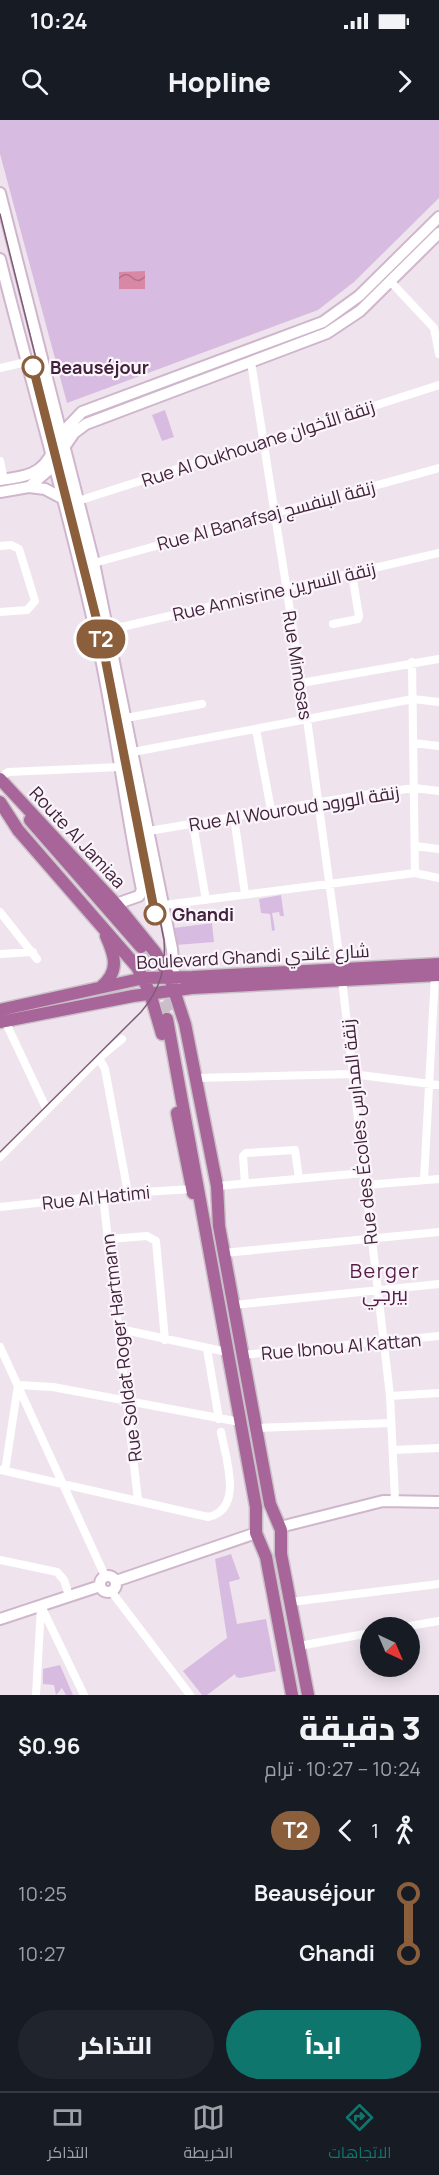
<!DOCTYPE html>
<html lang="ar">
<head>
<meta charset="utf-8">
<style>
	:root { --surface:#171b24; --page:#20242c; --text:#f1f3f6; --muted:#9ea1a6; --line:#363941; --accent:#0f766e }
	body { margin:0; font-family:Manrope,Cairo,sans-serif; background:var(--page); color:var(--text); direction:rtl; height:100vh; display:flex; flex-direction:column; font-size:22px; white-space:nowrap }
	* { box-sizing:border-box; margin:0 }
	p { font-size:20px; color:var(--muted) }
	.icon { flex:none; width:33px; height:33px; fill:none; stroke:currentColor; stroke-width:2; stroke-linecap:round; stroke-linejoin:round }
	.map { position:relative; height:1575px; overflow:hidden; direction:ltr }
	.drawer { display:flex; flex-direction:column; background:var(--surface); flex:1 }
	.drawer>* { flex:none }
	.badge { padding:0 12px; border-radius:20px; font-size:21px; line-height:39px }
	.needle { width:39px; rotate:136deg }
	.buttons { position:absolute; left:360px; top:1497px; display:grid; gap:12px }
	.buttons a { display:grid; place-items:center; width:60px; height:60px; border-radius:50%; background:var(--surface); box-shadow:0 3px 15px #0003; font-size:30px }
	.map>.badge { position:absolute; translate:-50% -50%; box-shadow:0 0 0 3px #fff }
	.legs { display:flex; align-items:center; gap:9px; height:66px; padding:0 18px; font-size:20px }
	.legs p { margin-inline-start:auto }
	.summary { display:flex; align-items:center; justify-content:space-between; height:102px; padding:0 18px }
	h1 { font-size:33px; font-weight:800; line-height:45px }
	.action { display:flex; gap:12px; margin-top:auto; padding:12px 18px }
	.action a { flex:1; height:69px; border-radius:36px; background:var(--accent); color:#fff; font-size:24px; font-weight:800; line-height:69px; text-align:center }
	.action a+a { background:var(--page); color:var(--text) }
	ul { padding:0 18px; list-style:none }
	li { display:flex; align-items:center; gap:21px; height:60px; font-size:22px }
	li i { display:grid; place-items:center; width:9px; height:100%; margin:0 8px; background:currentColor }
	li i::after { content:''; width:15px; height:15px; margin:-8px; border:4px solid; border-radius:50%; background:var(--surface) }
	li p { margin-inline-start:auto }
	li:first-child i { background:linear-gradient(#0000 50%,currentColor 0) }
	li:last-child i { background:linear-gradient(currentColor 50%,#0000 0) }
	.status { display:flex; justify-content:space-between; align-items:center; height:42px; padding:0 30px; background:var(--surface); direction:ltr }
	.status svg { height:16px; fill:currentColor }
	header { display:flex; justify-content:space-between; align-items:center; height:78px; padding:0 18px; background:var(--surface); font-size:27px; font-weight:800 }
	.dock { display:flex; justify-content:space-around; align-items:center; height:84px; border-top:2px solid var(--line); background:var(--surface); font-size:16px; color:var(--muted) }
	.dock a { display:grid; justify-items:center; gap:3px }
	.dock .on { color:var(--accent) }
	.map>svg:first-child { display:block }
</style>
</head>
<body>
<div class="status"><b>10:24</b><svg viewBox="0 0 49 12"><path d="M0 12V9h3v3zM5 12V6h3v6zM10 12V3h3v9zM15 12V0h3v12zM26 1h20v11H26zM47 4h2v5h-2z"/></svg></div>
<header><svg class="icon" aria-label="forward" viewBox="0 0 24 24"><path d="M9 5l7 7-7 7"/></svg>Hopline<svg class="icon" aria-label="search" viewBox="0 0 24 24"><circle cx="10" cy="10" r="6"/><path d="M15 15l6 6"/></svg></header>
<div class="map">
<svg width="439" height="1575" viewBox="0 0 439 1575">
	<defs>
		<pattern id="water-waves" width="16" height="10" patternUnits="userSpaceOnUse" patternTransform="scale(1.5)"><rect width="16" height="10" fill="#d888a5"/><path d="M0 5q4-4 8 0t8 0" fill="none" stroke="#b16f88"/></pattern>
	</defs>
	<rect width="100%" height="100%" fill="#efe4ee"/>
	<path fill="#d8bbe1" d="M0 0H439V78L354 162 318 190 67 283 0 34Z
		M165 290 174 317 162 321 152 295Z
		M281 775 284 796H280L279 792 272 793 275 810 272 811 270 794 261 793 259 779Z
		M212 803 214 822 176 825 174 808Z
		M231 1434 240 1459 229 1462 237 1504 266 1499 276 1551 240 1558 236 1557 235 1554 207 1575H202L183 1551 227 1518 215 1439Z
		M60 1545 73 1575H66L62 1568 56 1575 54 1565 43 1564V1549Z"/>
	<path fill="url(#water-waves)" d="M145 151V169H119V152Z"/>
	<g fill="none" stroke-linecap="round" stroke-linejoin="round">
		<path stroke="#ccbdca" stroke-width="12" stroke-dasharray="12 6" stroke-linecap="butt" d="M144 831 166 866 174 895
			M147 849 167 899"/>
		<g stroke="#d0b6cd" stroke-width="14">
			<path id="secondary" d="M0 73 94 443 172 829 175 866
				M0 139C32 266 69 391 97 519 115 602 125 687 142 770L139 776 116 784
				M59 316 82 292 323 202 359 176 439 97
				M63 329 74 313 86 304 327 213 360 191 439 113
				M0 360C24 357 43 355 53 330
				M29 367 45 369 62 378
				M0 372 29 367 51 348
				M280 1407 383 1381 439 1382
				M100 1464a8 8 0 1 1 16 0a8 8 0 1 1-16 0Z
				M116 1461 256 1413
				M0 1499 100 1466"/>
		</g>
		<g stroke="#cac1c8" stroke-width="15">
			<path id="primary" d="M0 659 116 784 155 832 170 858 185 904 217 1066 219 1106 270 1384 281 1410V1434L308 1575
				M0 682 18 710 137 847 150 873 162 914
				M30 700 141 827
				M101 867C120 851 115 836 106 816
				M0 890 144 858 192 857 439 844
				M167 899 256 1387V1413L266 1437 292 1575
				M0 902 133 876 192 868 439 855
				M177 993 193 1073"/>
		</g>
		<path stroke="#fff" stroke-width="8" d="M390 161 434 208 439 234
			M251 242 307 599 341 849
			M0 248 26 242
			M0 341 4 360
			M78 381 439 265
			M0 426 11 425 19 429 35 481 27 490 0 492
			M94 443 439 348
			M333 504 358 499 359 496 352 454
			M109 510 439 433
			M412 542 415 753
			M301 563 439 539
			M126 598 202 584
			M256 609 271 690
			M413 623 439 626
			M133 632 413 579 439 582
			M0 658 8 652 120 647
			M234 697 245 774
			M193 704 206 780
			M149 711 363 675 414 668 439 671
			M415 726 439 729
			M164 785 415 753 439 758
			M0 792 37 839
			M0 834 33 832
			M342 860 390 1276 395 1380
			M5 901 47 990
			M99 938 105 949 128 1073
			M195 958 352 954 439 965
			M0 1037 99 938 122 919
			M424 1060 435 855
			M245 1064 243 1036 246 1033 295 1030 299 1059
			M366 1065 439 1059
			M217 1066 364 1053
			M103 1076 138 1380
			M0 1087 128 1073 192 1069
			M109 1119 147 1116 156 1121 165 1220
			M224 1133 439 1112
			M233 1185 439 1164
			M120 1209 227 1232
			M0 1227 105 1456
			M207 1229 219 1299
			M242 1235 439 1216
			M390 1276 439 1273
			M256 1308 391 1303
			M393 1330 439 1328
			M1 1350 208 1397C245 1389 225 1336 221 1312
			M5 1351 18 1265 53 1267 240 1302
			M0 1440 57 1452 64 1460 69 1476
			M111 1471 190 1575
			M291 1482 439 1464
			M41 1486 84 1575
			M398 1508 439 1501
			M299 1526 370 1513
			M36 1575 41 1487"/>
		<use href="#secondary" stroke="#fff" stroke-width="10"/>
		<use href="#primary" stroke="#a86599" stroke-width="12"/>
		<path stroke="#7e5c76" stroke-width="1.5" d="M0 94 105 516 164 820C166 849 160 870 141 892L0 1032"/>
	</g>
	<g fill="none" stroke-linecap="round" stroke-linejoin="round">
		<g stroke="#fff" stroke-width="14">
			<path id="line-1" d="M33 247 101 517 155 794"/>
		</g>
		<use href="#line-1" stroke="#8b5e3c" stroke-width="9"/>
	</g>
	<g fill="#fff" stroke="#8b5e3c" stroke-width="3">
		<circle cx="33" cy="247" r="10"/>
		<circle cx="155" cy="794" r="10"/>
	</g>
	<g text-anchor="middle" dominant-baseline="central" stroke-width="4.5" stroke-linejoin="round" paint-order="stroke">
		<g font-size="18" font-weight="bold" fill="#42213b" stroke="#faf5fb" text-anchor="start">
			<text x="50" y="247">Beauséjour</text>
			<text x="172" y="794">Ghandi</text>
		</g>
		<g font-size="18" fill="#42213b" stroke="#faf5fb">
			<text transform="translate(258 323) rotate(-18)">Rue Al Oukhouane زنقة الأخوان</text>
			<text transform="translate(266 395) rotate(-15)">Rue Al Banafsaj زنقة البنفسج</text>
			<text transform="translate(274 471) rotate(-13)">Rue Annisrine زنقة النسرين</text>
			<text transform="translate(298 545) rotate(81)">Rue Mimosas</text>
			<text transform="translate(294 688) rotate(-9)">Rue Al Wouroud زنقة الورود</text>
			<text transform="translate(78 717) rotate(47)">Route Al Jamiaa</text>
			<text transform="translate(253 836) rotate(-3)">Boulevard Ghandi شارع غاندي</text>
			<text transform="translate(359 1012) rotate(-96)">Rue des Écoles زنقة المدارس</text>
			<text transform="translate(96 1077) rotate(-6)">Rue Al Hatimi</text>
			<text transform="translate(341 1226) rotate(-5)">Rue Ibnou Al Kattan</text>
			<text transform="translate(121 1228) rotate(-97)">Rue Soldat Roger Hartmann</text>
		</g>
		<g font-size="20" letter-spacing="1.5" fill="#571b48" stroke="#faf5fb">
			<text x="385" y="1150">Berger<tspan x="385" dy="23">بيرجي</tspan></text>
		</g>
	</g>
</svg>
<div class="buttons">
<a><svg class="needle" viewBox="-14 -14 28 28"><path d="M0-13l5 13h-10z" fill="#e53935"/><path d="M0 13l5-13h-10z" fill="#9ea1a6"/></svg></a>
</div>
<b class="badge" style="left:101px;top:519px;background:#8b5e3c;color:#fff">T2</b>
</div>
<section class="drawer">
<div class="summary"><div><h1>3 دقيقة</h1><p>10:24 – 10:27 · ترام</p></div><b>$0.96</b></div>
<div class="legs"><svg class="icon" aria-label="walk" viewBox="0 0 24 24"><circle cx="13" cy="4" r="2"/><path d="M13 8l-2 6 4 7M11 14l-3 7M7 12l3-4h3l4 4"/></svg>1<svg class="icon" aria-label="back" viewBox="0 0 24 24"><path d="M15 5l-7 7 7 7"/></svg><b class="badge" style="background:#8b5e3c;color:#fff">T2</b></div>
<ul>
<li><i style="color:#8b5e3c"></i><b>Beauséjour</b><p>10:25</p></li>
<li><i style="color:#8b5e3c"></i><b>Ghandi</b><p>10:27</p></li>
</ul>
<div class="action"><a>ابدأ</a><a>التذاكر</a></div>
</section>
<nav class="dock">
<a class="on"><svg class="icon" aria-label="directions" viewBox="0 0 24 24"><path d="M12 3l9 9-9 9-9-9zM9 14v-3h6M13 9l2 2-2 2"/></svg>الاتجاهات</a>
<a><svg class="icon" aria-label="map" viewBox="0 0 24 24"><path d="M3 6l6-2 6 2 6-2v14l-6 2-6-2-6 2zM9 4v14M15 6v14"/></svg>الخريطة</a>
<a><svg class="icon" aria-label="tickets" viewBox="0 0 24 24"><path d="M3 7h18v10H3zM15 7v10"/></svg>التذاكر</a>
</nav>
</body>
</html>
